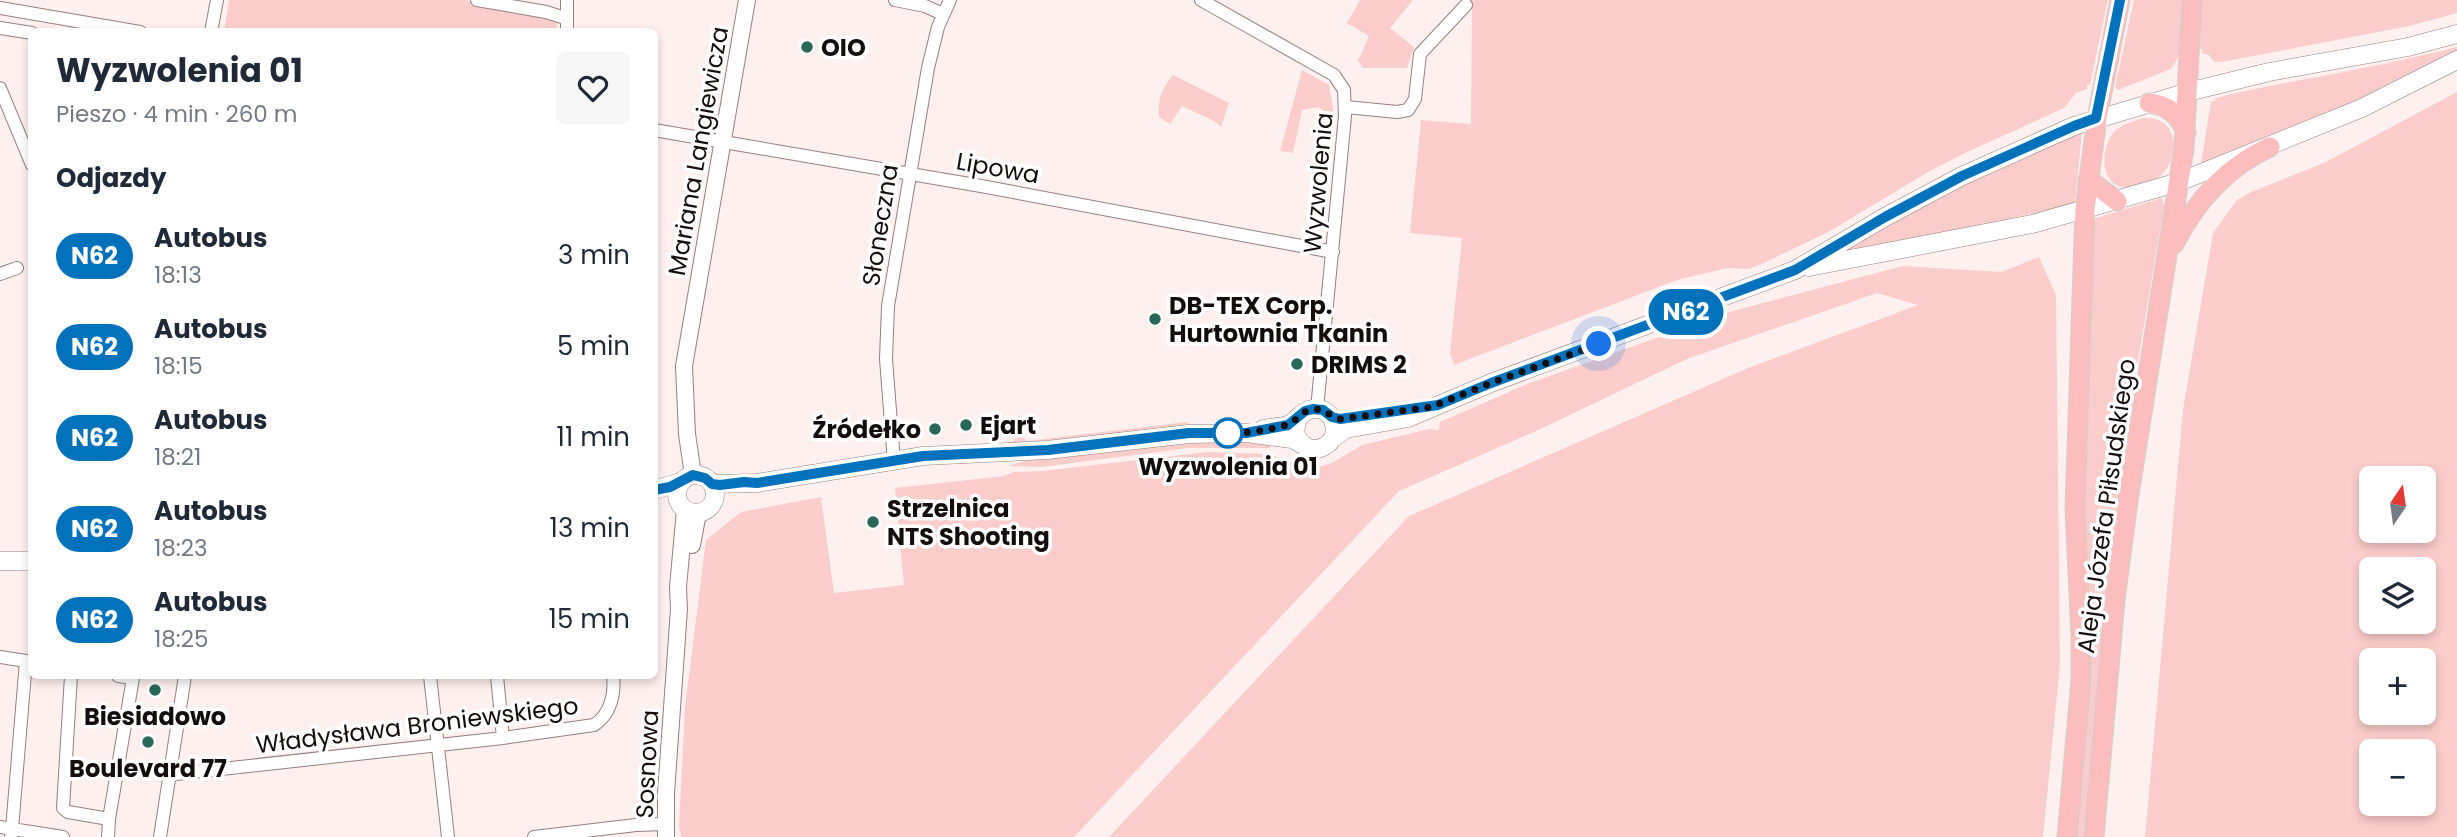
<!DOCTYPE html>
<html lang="pl">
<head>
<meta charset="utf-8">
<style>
	:root { --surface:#fff; --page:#f6f6f7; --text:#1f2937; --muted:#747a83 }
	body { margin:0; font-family:Poppins,sans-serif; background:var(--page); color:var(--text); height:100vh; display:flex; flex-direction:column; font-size:26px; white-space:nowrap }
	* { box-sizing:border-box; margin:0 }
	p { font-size:23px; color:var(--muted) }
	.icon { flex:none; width:38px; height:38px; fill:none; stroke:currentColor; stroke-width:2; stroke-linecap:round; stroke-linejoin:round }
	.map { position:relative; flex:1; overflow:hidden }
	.details { position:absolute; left:28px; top:28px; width:630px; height:651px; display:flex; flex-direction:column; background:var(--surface); border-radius:10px; box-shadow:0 4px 10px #0003 }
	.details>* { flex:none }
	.badge { padding:0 14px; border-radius:23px; font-size:24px; line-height:46px }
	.needle { width:46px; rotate:13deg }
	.tools { position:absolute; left:2359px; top:466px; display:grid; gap:14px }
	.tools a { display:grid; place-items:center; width:77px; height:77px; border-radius:10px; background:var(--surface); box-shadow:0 4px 10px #0003; font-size:35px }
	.you { position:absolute; width:35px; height:35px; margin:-18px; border:5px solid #fff; border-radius:50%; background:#1a73e8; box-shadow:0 0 0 10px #1a73e833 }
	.map>.badge { position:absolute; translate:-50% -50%; box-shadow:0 0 0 4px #fff }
	h2 { padding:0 28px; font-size:26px; line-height:63px }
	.round { display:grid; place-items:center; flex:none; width:74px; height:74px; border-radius:10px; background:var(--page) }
	.overview { display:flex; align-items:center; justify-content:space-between; height:119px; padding:0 28px }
	h1 { font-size:33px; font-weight:700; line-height:52px }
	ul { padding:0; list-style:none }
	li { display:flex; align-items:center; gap:21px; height:91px; padding:0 28px }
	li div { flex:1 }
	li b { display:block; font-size:26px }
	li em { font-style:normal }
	li .badge { min-width:77px; font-weight:700; text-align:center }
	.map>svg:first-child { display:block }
</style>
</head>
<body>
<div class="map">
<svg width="2457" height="837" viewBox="0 0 2457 837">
	<rect width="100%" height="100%" fill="#fef0ef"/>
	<path fill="#facdca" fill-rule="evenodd" d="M229 0H465L546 14 557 22 556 32H224Z
		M1360 0H1413L1390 28 1414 47 1407 68H1363L1358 61 1369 36 1347 23Z
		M1466 0H2108L2090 85H2087V89L2076 93 2064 108 1963 154 1928 172 1830 231 1762 264 1748 269 1727 268 1677 280 1454 365 1450 353 1462 238 1410 233 1421 120 1471 124 1472 6Z
		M2134 0H2186L2180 54 2171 69 2118 90 2115 87Z
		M2199 0H2457V13L2409 26 2222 62 2213 61 2209 55 2202 53V49H2198Z
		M2457 47V53L2339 111 2203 164 2201 163 2211 102 2216 100 2215 98C2296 79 2377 68 2457 47Z
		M1302 70 1329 85 1335 121 1319 107 1302 110 1293 153 1280 151Z
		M1173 75 1229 103 1221 127 1214 121 1182 106 1170 124 1159 117C1158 98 1161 90 1173 75Z
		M2457 92V837H2145L2183 410 2213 233 2237 200 2249 193 2326 162ZM2371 478H2424V530H2371ZM2371 569H2424V621H2371ZM2371 660H2424V712H2371ZM2371 751H2424V803H2371Z
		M2144 118C2176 116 2182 151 2164 172 2157 181 2142 186 2130 187 2099 191 2099 147 2115 131 2122 124 2135 121 2144 118Z
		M2082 132 2075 203 1987 224 1847 250 1908 214 1978 177Z
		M2162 198 2164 206 2136 374 2087 837H2075L2094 225 2096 218Z
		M2039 257 2056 295 2060 664 2043 837H1109L1409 516 1748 368 1918 305 1877 293 1687 359 1534 432 1399 491 1074 837H682L679 828 685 708 706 540 741 512 821 497 834 593 904 585 895 488 1004 476 1013 472 1042 471 1208 452 1268 454 1305 466 1319 467 1332 463 1362 445 1429 429 1439 430 1440 422 1527 384 1729 312 1903 266 2001 272Z
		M1187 422 1188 425 1047 444H1012L1015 439 1021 436 1027 441Z
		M1180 440 1271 441 1270 448H1188L1042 467 1008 466 1031 459Z"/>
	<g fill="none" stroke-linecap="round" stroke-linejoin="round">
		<g stroke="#937f7e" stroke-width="14">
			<path id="minor" d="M477 0 546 12 565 18
				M895 0 925 6 943 14
				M1201 0 1334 75 1344 90 1345 116 1317 409
				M0 8 140 32
				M0 28 32 33
				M211 32 217 0
				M567 32V0
				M0 88 32 165
				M1346 107 1397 112 1408 110 1415 99 1420 54 1466 5
				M654 130 981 186 1333 252
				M0 274 17 268
				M894 462 886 359 888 306 928 68 938 27 950 0
				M0 657 26 661 12 829 0 827
				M71 676 63 808 68 812 109 819 133 678 118 676
				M430 676 448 837
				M497 676 503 738
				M170 773 176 774 503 738 594 725C611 714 615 694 613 676
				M11 837 12 829 63 837
				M108 837 109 819
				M160 837 185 676
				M534 837 636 825 666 824"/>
		</g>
		<g stroke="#937f7e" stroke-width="18">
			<path id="tertiary" d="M693 475 687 434 684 366 747 0
				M692 545 698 513
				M666 837V793L679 609 678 587 685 510"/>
		</g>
		<g stroke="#937f7e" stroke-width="19">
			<path id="secondary" d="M1809 267 2032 224 2179 182 2362 108 2457 60
				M1263 429C1271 427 1282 428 1290 424 1299 420 1302 410 1313 409 1334 406 1343 436 1325 446 1311 454 1299 445 1295 432L1298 417
				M1333 438 1346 429 1408 418 1491 383 1795 270 1885 217 1962 176 2074 126 2188 92 2269 72 2408 47 2457 34
				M677 494a19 19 0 1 1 38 0a19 19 0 1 1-38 0Z
				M712 484 757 483 923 456 1047 450 1189 434 1246 433 1292 439 1301 444
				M654 490 681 482
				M0 561H32"/>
		</g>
		<g stroke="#d0cfcf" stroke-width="21">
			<path id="primary" d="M2149 103C2168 105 2180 115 2186 133
				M2088 179 2117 201
				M2174 244C2196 201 2226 167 2270 147
				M2067 837 2081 680V637L2075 508 2085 209 2097 118 2120 0
				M2094 837 2115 600 2128 501 2184 148 2192 0"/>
		</g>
		<use href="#minor" stroke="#fff" stroke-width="12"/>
		<use href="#tertiary" stroke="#fff" stroke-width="16"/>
		<use href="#secondary" stroke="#fff" stroke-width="18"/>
		<use href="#primary" stroke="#fbbebc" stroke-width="19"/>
	</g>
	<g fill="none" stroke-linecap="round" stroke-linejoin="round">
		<g stroke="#fff" stroke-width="16">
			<path id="line" d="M654 490 670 487 693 475 705 478 712 484 720 485 744 482 757 483 923 456 1048 450 1189 433H1246L1288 425 1305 411 1313 409 1323 410 1332 417 1340 419 1438 405 1491 383 1795 270 1885 217 1962 176 2074 126 2096 118 2120 0"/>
		</g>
		<use href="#line" stroke="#0072bc" stroke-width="10"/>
		<path stroke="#140d0d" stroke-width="7" stroke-dasharray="0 12.6" d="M1228 433H1225C1245 433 1267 431 1286 425 1297 422 1302 409 1315 409 1325 409 1330 417 1340 419L1431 407 1491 383 1599 344"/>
	</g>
	<g fill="#296856" stroke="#fff" stroke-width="2.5">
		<circle cx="807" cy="47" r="7"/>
		<circle cx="1155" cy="319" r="7"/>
		<circle cx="1297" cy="364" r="7"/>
		<circle cx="966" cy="425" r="7"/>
		<circle cx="935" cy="429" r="7"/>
		<circle cx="873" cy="522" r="7"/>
		<circle cx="155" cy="690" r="7"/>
		<circle cx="148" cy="742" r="7"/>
	</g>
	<circle fill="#fff" stroke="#0072bc" stroke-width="3.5" cx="1228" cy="433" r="14"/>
	<g text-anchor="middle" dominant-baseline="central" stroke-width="7" stroke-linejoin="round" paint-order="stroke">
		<g font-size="24" font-weight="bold" fill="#140d0d" stroke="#fff" text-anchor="start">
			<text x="821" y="47">OIO</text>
			<text x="1169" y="305">DB-TEX Corp.<tspan x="1169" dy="28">Hurtownia Tkanin</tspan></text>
			<text x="1311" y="364">DRIMS 2</text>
			<text x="980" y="425">Ejart</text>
			<text x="921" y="429" text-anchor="end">Źródełko</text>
			<text x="887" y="508">Strzelnica<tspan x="887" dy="28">NTS Shooting</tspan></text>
			<text x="155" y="716" text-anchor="middle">Biesiadowo</text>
			<text x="148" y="768" text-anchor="middle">Boulevard 77</text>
		</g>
		<g font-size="24" fill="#140d0d" stroke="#fff">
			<text transform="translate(698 151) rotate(-80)">Mariana Langiewicza</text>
			<text transform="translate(998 168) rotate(10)">Lipowa</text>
			<text transform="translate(1318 183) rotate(-85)">Wyzwolenia</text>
			<text transform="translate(880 225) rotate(-81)">Słoneczna</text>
			<text transform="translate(2106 506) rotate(-82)">Aleja Józefa Piłsudskiego</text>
			<text transform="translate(417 725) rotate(-7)">Władysława Broniewskiego</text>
			<text transform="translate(647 764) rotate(-87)">Sosnowa</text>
		</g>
		<g font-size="24" font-weight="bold" fill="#140d0d" stroke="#fff">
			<text x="1228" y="466">Wyzwolenia 01</text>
		</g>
	</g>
</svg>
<div class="tools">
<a><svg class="needle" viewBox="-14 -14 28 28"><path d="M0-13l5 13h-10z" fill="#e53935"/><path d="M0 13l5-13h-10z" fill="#747a83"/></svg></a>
<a><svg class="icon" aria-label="layers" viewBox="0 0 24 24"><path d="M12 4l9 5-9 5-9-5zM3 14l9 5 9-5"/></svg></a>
<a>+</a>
<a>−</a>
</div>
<div class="you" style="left:1599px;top:344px"></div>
<b class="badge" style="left:1686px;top:312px;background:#0072bc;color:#fff">N62</b>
<section class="details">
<div class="overview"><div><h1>Wyzwolenia 01</h1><p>Pieszo · 4 min · 260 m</p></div><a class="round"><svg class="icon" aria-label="heart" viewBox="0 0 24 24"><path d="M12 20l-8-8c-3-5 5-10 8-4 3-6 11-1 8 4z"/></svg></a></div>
<h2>Odjazdy</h2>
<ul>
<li><span class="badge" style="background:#0072bc;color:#fff">N62</span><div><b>Autobus</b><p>18:13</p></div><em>3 min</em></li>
<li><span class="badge" style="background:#0072bc;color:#fff">N62</span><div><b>Autobus</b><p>18:15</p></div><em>5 min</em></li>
<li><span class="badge" style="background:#0072bc;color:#fff">N62</span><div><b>Autobus</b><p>18:21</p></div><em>11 min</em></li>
<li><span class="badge" style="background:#0072bc;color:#fff">N62</span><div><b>Autobus</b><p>18:23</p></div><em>13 min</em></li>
<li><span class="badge" style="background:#0072bc;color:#fff">N62</span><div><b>Autobus</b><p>18:25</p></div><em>15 min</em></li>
</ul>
</section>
</div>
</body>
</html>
